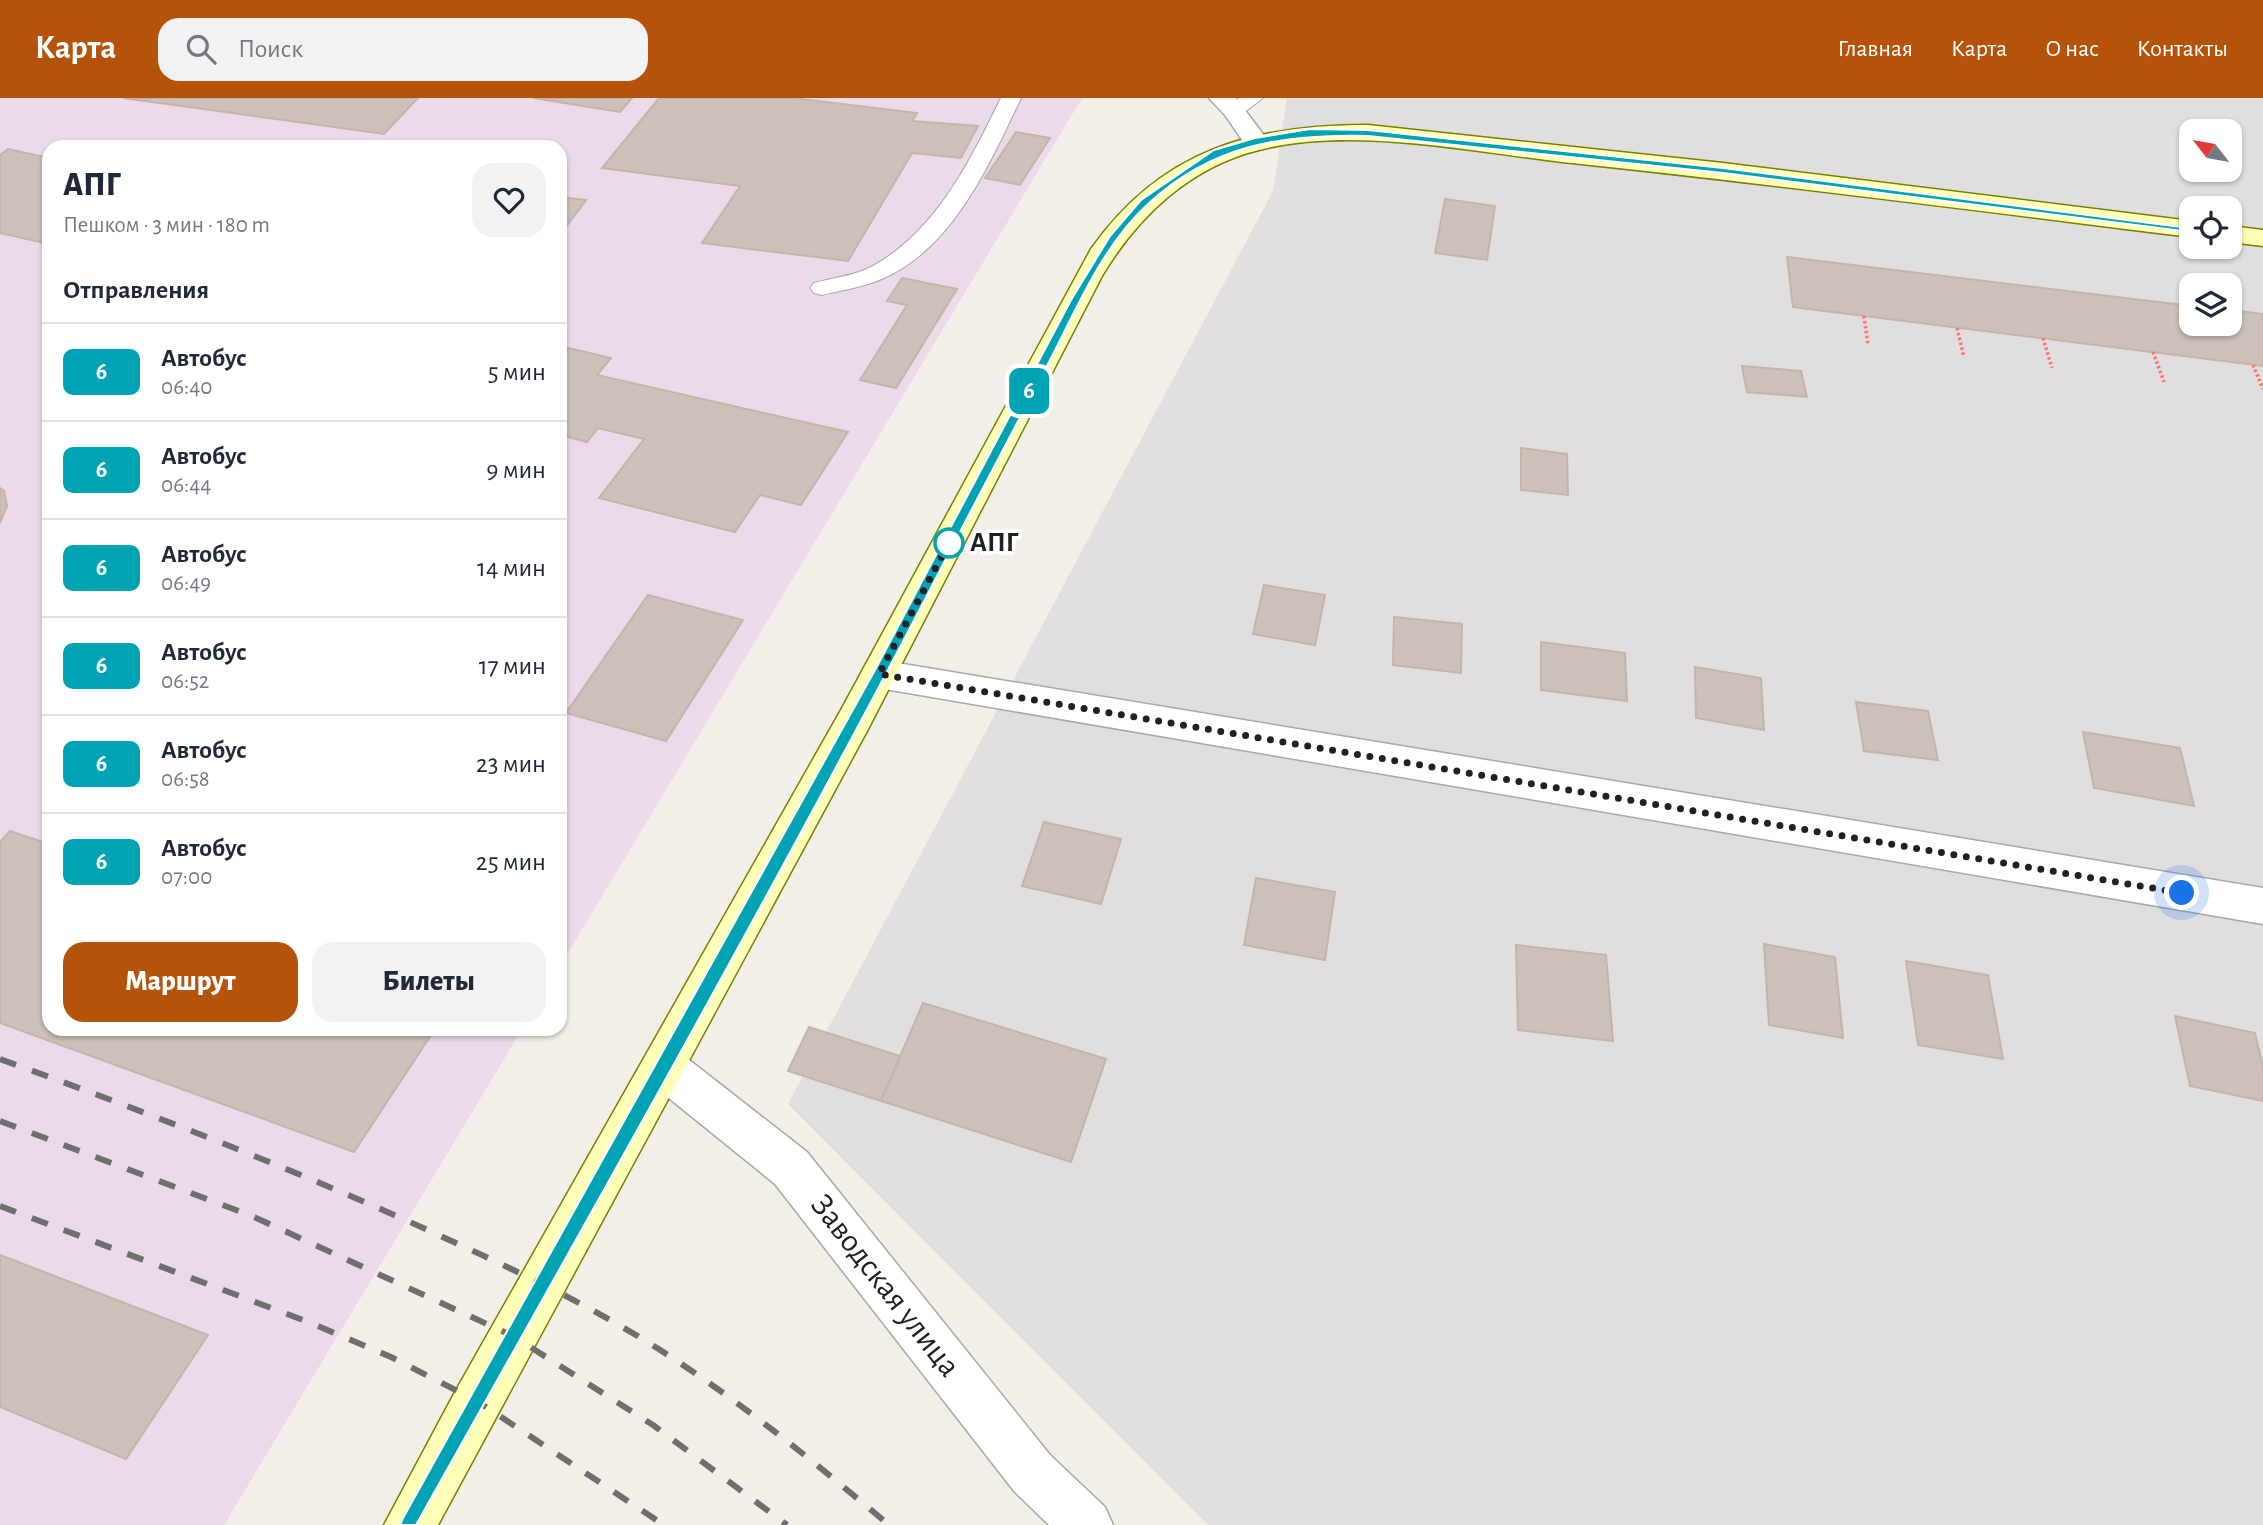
<!DOCTYPE html>
<html lang="ru">
<head>
<meta charset="utf-8">
<style>
	:root { --surface:#fff; --page:#f2f2f3; --text:#1f2937; --muted:#747a83; --line:#e0e1e3; --accent:#b45309 }
	body { margin:0; font-family:"Alegreya Sans",sans-serif; background:var(--page); color:var(--text); height:100vh; display:flex; flex-direction:column; font-size:26px; white-space:nowrap }
	* { box-sizing:border-box; margin:0 }
	p { font-size:23px; color:var(--muted) }
	.icon { flex:none; width:38px; height:38px; fill:none; stroke:currentColor; stroke-width:2; stroke-linecap:round; stroke-linejoin:round }
	.map { position:relative; flex:1; overflow:hidden }
	.sheet { position:absolute; left:42px; top:42px; width:525px; height:896px; display:flex; flex-direction:column; background:var(--surface); border-radius:21px; box-shadow:0 2px 5px #0004 }
	.sheet>* { flex:none }
	.badge { padding:0 14px; border-radius:10px; font-size:24px; line-height:46px }
	.needle { width:46px; rotate:301deg }
	.tools { position:absolute; left:2179px; top:21px; display:grid; gap:14px }
	.tools a { display:grid; place-items:center; width:63px; height:63px; border-radius:14px; background:var(--surface); box-shadow:0 2px 5px #0004; font-size:35px }
	.you { position:absolute; width:35px; height:35px; margin:-18px; border:5px solid #fff; border-radius:50%; background:#1a73e8; box-shadow:0 0 0 10px #1a73e833 }
	.map>.badge { position:absolute; translate:-50% -50%; box-shadow:0 0 0 4px #fff }
	h2 { padding:0 21px; font-size:26px; line-height:63px }
	.round { display:grid; place-items:center; flex:none; width:74px; height:74px; border-radius:21px; background:var(--page) }
	.overview { display:flex; align-items:center; justify-content:space-between; height:119px; padding:0 21px }
	h1 { font-size:33px; font-weight:800; line-height:52px }
	.action { display:flex; gap:14px; margin-top:auto; padding:14px 21px }
	.action a { flex:1; height:80px; border-radius:21px; background:var(--accent); color:#fff; font-size:28px; font-weight:800; line-height:80px; text-align:center }
	.action a+a { background:var(--page); color:var(--text) }
	ul { padding:0; list-style:none }
	li { display:flex; align-items:center; gap:21px; height:98px; padding:0 21px; border-top:2px solid var(--line) }
	li div { flex:1 }
	li b { display:block; font-size:26px }
	li em { font-style:normal }
	li .badge { min-width:77px; font-weight:700; text-align:center }
	header { display:flex; align-items:center; gap:42px; box-sizing:border-box; height:98px; padding:0 35px; background:var(--accent); color:#fff }
	header strong { font-size:33px }
	nav { display:flex; gap:38px; margin-inline-start:auto; font-size:24px }
	.search { width:490px; height:63px; background:var(--page); display:flex; align-items:center; gap:18px; box-sizing:border-box; padding:0 24px; border-radius:21px; color:var(--muted); font-size:26px }
	.map>svg:first-child { display:block }
</style>
</head>
<body>
<header>
<strong>Карта</strong>
<div class="search"><svg class="icon" aria-label="search" viewBox="0 0 24 24"><circle cx="10" cy="10" r="6"/><path d="M15 15l6 6"/></svg>Поиск</div>
<nav><a>Главная</a><a>Карта</a><a>О нас</a><a>Контакты</a></nav>
</header>
<div class="map">
<svg width="2263" height="1427" viewBox="0 0 2263 1427">
	<rect width="100%" height="100%" fill="#f2eee8"/>
	<path fill="#e0dede" fill-rule="evenodd" d="M1287 0H2263V1427H1208L788 1006 1273 93ZM2191 33H2230V72H2191ZM2191 110H2230V149H2191ZM2191 187H2230V226H2191Z"/>
	<path fill="#ecd9e9" d="M0 0H1082L560 868V49H49V931H522L224 1427H0Z"/>
	<path fill="#cbc0ba" stroke="#c6b4a8" stroke-width="2" d="M123 0H418L384 36Z
		M533 0H632L620 14Z
		M659 0H793L917 15 912 23 978 28 961 60 912 55 848 163 702 145 740 88 602 70Z
		M1016 34 1050 40 1020 87 985 80Z
		M8 51 49 60V146L0 135V57Z
		M560 99 586 102 560 137Z
		M1445 101 1495 108 1487 162 1435 155Z
		M1787 159 2191 208V226H2230V212L2263 216V268L1793 209Z
		M902 180 957 191 896 290 860 282 907 207 887 203Z
		M560 248 611 260 597 277 848 334 801 407 760 397 735 434 599 400 644 341 598 330 587 344 560 337Z
		M1742 268 1801 273 1807 299 1747 294Z
		M1521 350 1567 356 1568 397 1521 392Z
		M0 390 4 393 7 408 0 425Z
		M1264 487 1325 497 1315 547 1253 536Z
		M648 497 743 522 666 643 566 615Z
		M1394 519 1462 526 1461 575 1393 567Z
		M1541 544 1625 555 1627 603 1541 592Z
		M1695 569 1761 580 1764 632 1696 620Z
		M1856 604 1928 613 1938 662 1864 653Z
		M2083 634 2180 650 2194 708 2094 690Z
		M1044 724 1121 741 1101 806 1022 788Z
		M10 733 49 746V931H435L354 1054 0 925V744Z
		M1256 780 1335 794 1325 862 1244 847Z
		M1764 846 1835 859 1843 940 1769 927Z
		M1516 847 1606 857 1613 943 1518 932Z
		M1906 863 1988 877 2003 961 1918 947Z
		M923 905 1106 961 1071 1064 881 1003Z
		M2175 918 2255 935 2263 969V1003L2190 988Z
		M809 929 900 958 881 1003 788 973Z
		M0 1157 208 1237 126 1361 0 1309Z"/>
	<g fill="none" stroke-linecap="round" stroke-linejoin="round">
		<g stroke="#a8a8a8" stroke-width="2">
			<path id="lane" d="M1001 0H1021C990 65 954 149 884 180 865 189 842 192 822 197L814 195 810 190 814 185C832 180 854 178 871 169 936 134 970 63 1001 0Z
				M1239 0H1263L1242 16H1228L1225 12Z"/>
		</g>
		<g stroke="#a8a8a8" stroke-width="3">
			<path id="street" d="M1209 0H1236L1268 43 1264 48H1246L1225 17Z
				M879 562 2263 790V826L879 590 866 586 861 576 866 566Z
				M664 948 679 954 807 1054 1050 1357 1105 1409 1113 1427H1049L1014 1393 775 1086 649 984 642 969 649 954Z"/>
		</g>
		<g stroke="#798100" stroke-width="3">
			<path id="secondary" d="M1368 27 1723 65 2191 123V139C1981 113 1772 86 1562 64 1468 53 1350 28 1259 52 1190 69 1138 118 1102 178L867 633 438 1427H384L455 1294 841 612 1091 151C1161 52 1251 27 1368 27Z
				M2230 128 2263 132V148L2230 144Z"/>
		</g>
		<path stroke="#ff746c" stroke-width="3.5" stroke-dasharray="2.5 2.5" stroke-linecap="butt" d="M1864 218 1868 247
			M1957 230 1964 259
			M2043 240 2052 270
			M2153 254 2164 284
			M2253 267 2263 291"/>
		<use href="#lane" fill="#fff" fill-rule="evenodd"/>
		<use href="#street" fill="#fff" fill-rule="evenodd"/>
		<use href="#secondary" fill="#ffffb9" fill-rule="evenodd"/>
		<path stroke="#6f6f6f" stroke-width="6" stroke-dasharray="17 17" stroke-linecap="butt" d="M0 961C146 1014 291 1070 432 1134 506 1168 580 1202 649 1245 734 1298 812 1362 889 1427
			M0 1023 252 1118 513 1238 653 1327 787 1427
			M0 1108 311 1225 391 1259 477 1303 664 1427"/>
	</g>
	<path fill="#00a3b4" stroke="#fff" stroke-width="2" d="M1310 31 1368 32 1723 70 2196 131 2191 134 1723 75 1368 38C1283 36 1213 46 1148 106 1101 149 1075 215 1046 270 999 359 953 447 907 536 748 838 580 1135 416 1427H400L403 1420 875 572 1071 202 1110 138 1141 102 1214 52 1255 40Z"/>
	<g fill="none" stroke-linecap="round" stroke-linejoin="round">
		<path stroke="#212121" stroke-width="7" stroke-dasharray="0 12.6" d="M949 445 951 441 879 576 2182 795"/>
	</g>
	<circle fill="#fff" stroke="#00a3b4" stroke-width="3.5" cx="949" cy="445" r="14"/>
	<g text-anchor="middle" dominant-baseline="central" stroke-width="7" stroke-linejoin="round" paint-order="stroke">
		<g font-size="28" font-weight="bold" fill="#212121" stroke="#fff" text-anchor="start">
			<text x="970" y="445">АПГ</text>
		</g>
		<g font-size="33" fill="#212121" stroke="#fff">
			<text transform="translate(885 1188) rotate(52)">Заводская улица</text>
		</g>
	</g>
</svg>
<div class="tools">
<a><svg class="needle" viewBox="-14 -14 28 28"><path d="M0-13l5 13h-10z" fill="#e53935"/><path d="M0 13l5-13h-10z" fill="#747a83"/></svg></a>
<a><svg class="icon" aria-label="locate" viewBox="0 0 24 24"><circle cx="12" cy="12" r="6"/><path d="M12 2v4M12 18v4M2 12h4M18 12h4"/></svg></a>
<a><svg class="icon" aria-label="layers" viewBox="0 0 24 24"><path d="M12 4l9 5-9 5-9-5zM3 14l9 5 9-5"/></svg></a>
</div>
<div class="you" style="left:2182px;top:795px"></div>
<b class="badge" style="left:1029px;top:293px;background:#00a3b4;color:#fff">6</b>
<section class="sheet">
<div class="overview"><div><h1>АПГ</h1><p>Пешком · 3 мин · 180 m</p></div><a class="round"><svg class="icon" aria-label="heart" viewBox="0 0 24 24"><path d="M12 20l-8-8c-3-5 5-10 8-4 3-6 11-1 8 4z"/></svg></a></div>
<h2>Отправления</h2>
<ul>
<li><span class="badge" style="background:#00a3b4;color:#fff">6</span><div><b>Автобус</b><p>06:40</p></div><em>5 мин</em></li>
<li><span class="badge" style="background:#00a3b4;color:#fff">6</span><div><b>Автобус</b><p>06:44</p></div><em>9 мин</em></li>
<li><span class="badge" style="background:#00a3b4;color:#fff">6</span><div><b>Автобус</b><p>06:49</p></div><em>14 мин</em></li>
<li><span class="badge" style="background:#00a3b4;color:#fff">6</span><div><b>Автобус</b><p>06:52</p></div><em>17 мин</em></li>
<li><span class="badge" style="background:#00a3b4;color:#fff">6</span><div><b>Автобус</b><p>06:58</p></div><em>23 мин</em></li>
<li><span class="badge" style="background:#00a3b4;color:#fff">6</span><div><b>Автобус</b><p>07:00</p></div><em>25 мин</em></li>
</ul>
<div class="action"><a>Маршрут</a><a>Билеты</a></div>
</section>
</div>
</body>
</html>
